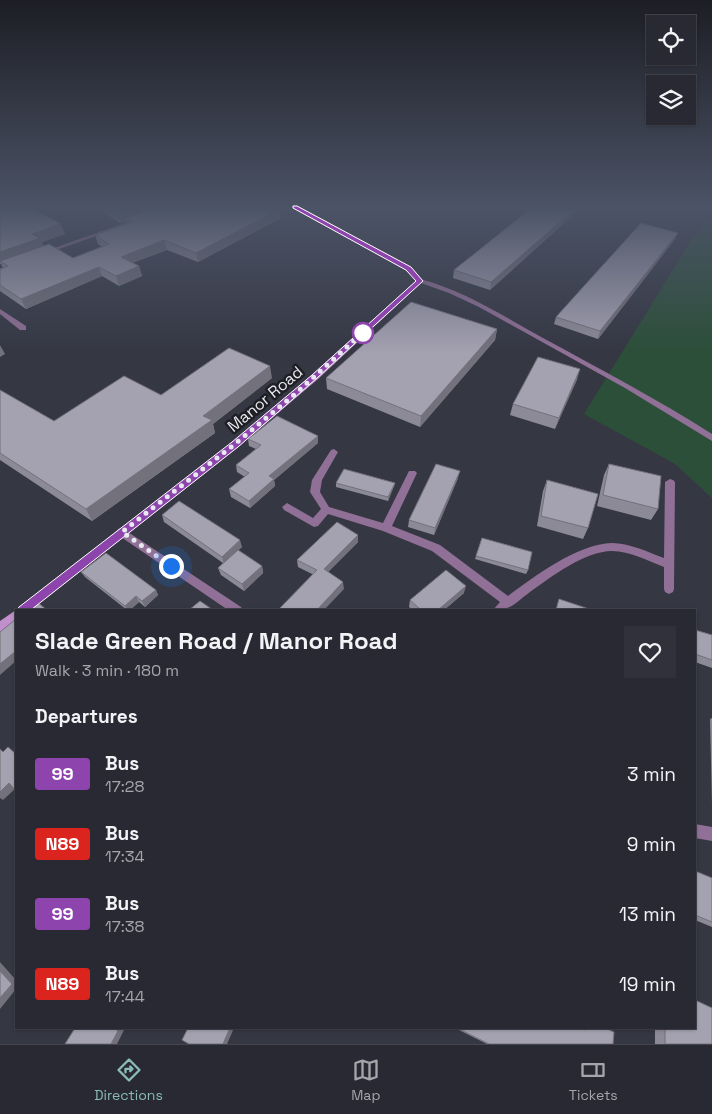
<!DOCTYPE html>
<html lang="en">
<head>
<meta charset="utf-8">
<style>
	:root { --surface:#282932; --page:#30313a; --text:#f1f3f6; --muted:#a5a6ac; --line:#44454d; --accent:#8bbbb9 }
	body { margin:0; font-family:"Space Grotesk",sans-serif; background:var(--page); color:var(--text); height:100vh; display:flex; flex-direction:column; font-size:19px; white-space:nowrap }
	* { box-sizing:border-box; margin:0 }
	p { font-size:16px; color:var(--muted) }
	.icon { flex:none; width:28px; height:28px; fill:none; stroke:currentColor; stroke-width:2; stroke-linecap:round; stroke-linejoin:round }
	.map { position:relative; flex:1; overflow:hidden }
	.panel { position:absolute; left:15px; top:609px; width:681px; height:420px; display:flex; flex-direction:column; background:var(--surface); border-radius:0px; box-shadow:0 1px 4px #0004,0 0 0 1px var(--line) }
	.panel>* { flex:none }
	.badge { padding:0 10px; border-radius:4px; font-size:18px; line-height:32px }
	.controls { position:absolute; left:646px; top:15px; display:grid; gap:10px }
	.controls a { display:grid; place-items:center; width:50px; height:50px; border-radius:0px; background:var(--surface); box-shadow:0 1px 4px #0004,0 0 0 1px var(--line); font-size:25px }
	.you { position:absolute; width:25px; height:25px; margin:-12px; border:4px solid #fff; border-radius:50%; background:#1a73e8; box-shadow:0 0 0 8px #1a73e833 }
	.map>.badge { position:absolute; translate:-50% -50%; box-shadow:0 0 0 2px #fff }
	h2 { padding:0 20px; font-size:19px; line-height:45px }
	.round { display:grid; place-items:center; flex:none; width:52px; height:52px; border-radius:0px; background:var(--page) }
	.head { display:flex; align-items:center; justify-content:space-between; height:85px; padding:0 20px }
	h1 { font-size:24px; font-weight:600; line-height:38px }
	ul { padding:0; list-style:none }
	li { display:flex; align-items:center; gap:15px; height:70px; padding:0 20px }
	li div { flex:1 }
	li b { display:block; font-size:19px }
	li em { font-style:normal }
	li .badge { min-width:55px; font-weight:700; text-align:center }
	.tab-bar { display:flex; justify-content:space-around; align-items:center; height:70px; border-top:1px solid var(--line); background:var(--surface); font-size:14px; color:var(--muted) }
	.tab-bar a { display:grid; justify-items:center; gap:2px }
	.tab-bar .on { color:var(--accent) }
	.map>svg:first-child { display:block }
</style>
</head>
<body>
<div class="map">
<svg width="712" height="1044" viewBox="0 0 712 1044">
	<rect width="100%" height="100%" fill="#353743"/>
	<path fill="#2c4f39" d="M712 218V498L675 464 584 414 694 236Z"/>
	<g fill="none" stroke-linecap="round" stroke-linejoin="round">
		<path fill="#907096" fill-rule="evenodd" d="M172 207H179L158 215 153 214Z
			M136 219 141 220 45 254 40 253Z
			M420 279C465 291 503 316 543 338 600 369 657 399 712 434V441L625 388 479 307 449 293 418 282 417 281Z
			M0 309 26 326V330H20L0 314Z
			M334 449 338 452 322 480 320 492 329 507 383 523 409 471H415L417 473 392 526 440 545 508 596C535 576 577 544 612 543 629 543 648 552 664 558L665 482 670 479 673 480 675 482 674 589 673 592 669 594 665 592 664 589V567C648 561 630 551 612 551 585 551 551 577 530 592 515 603 512 610 493 610L500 602 432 551 383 531 328 514 318 526 314 527 284 510 282 507 287 503 313 518 321 509 310 492 312 480 331 450Z
			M122 528 241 607 243 610H228L118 535 117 532 118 529Z
			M695 824 712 827V841L695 838Z"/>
		<path fill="#c18fcb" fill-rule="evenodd" d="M292 207H299L411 267 423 281 318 379 238 447 31 610H17L19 607 232 443 312 375 416 281 407 269Z
			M16 610V622L0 633V621Z"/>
	</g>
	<path fill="#8d8a98" d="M0 207 65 234 42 242 43 246 73 258 102 247 98 244 95 235 127 224 126 221 120 223 95 207H155V208L170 211 182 207H275L276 208 280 209 281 218 198 262 167 250 132 263 139 266 142 276 119 286 102 276 26 309 0 291V269L3 268 1 264H0Z
		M533 207H582L490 290 453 278 454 270Z
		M678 233 675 239 598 339 554 324 556 317Z
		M497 329 495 340 420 427 327 389 326 378Z
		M580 369 555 429 510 415 513 404Z
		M272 378 213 424 215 433 92 521 0 460V390L54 421 161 395Z
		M318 436V443L274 480 275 486 250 508 231 497 229 489 245 477 237 472 236 465 256 449 249 446 248 439Z
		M609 464 658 509 651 520 597 506 604 475Z
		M458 478 434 535 408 527 409 520Z
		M547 480 588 528 583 539 537 526 543 491Z
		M336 483H395L394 486 388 501 336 487Z
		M162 515 242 547 238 550 262 566 263 573 244 591 221 575 218 568 223 563 164 522Z
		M358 535V542L328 572 344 589 312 574 298 567 297 560Z
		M482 538 528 570 526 574 475 559Z
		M81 572 156 590 158 595 145 607 139 602 130 610H127L85 577Z
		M464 593 444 610H413L409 607 410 600Z
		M695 630 712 635V668L695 662Z
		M712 718V804L710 719Z
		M695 871 712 878V927L695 920Z
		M455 1028H605L613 1044H487Z
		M655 1028H695L712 1044H655Z"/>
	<path fill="#73717c" d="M135 207H155L156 210 125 218 126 221 120 223 117 213Z
		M577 207H582L490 290 491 282Z
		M280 209 281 218 198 262 196 253Z
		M61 224 65 234 42 242 44 249 0 261V252L32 234Z
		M678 233 675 239 598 339 600 331Z
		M164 240 167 250 124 266 121 257Z
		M139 266 142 276 119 286 116 276Z
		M99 267 102 276 26 309 21 299Z
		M497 329 495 340 420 427 421 416Z
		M0 345 5 354 0 357Z
		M270 366 272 378 213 424 215 433 92 521 86 509 203 416Z
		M580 369 577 380 555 429 559 418Z
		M318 436V443L274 480 275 486 250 508 249 501 269 476Z
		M460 471 458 478 434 535 435 528Z
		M395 483 394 486 388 501V497Z
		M358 535V542L324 576V569Z
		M240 540 242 547 224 564 222 557Z
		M262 566 263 573 244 591 242 584Z
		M343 582 344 589 324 610H317Z
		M466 586 464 593 444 610H438Z
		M156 590 158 595 145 607 142 601Z
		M136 596 139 602 130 610H128L125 606Z
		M16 651V661L0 675V664Z
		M9 783 16 788 3 800 0 798V792Z
		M0 962 16 980V989L0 1009Z
		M114 1028H121L124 1030 117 1044H111Z
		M230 1028H234L227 1044H223Z"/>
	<path fill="#a4a1b1" stroke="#73717c" d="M0 207H29L61 224 32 234 40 238 0 252Z
		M108 207H135L117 213Z
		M158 207H163L170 211 182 207H273L280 209 196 253 164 240 121 257 139 266 116 276 99 267 21 299 0 285V269L8 266 0 261 49 244 73 258 109 244 95 235 132 222 125 218Z
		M533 207H577L491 282 454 270Z
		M641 223 678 233 600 331 556 317Z
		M411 302 497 329 421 416 326 378Z
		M229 348 270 366 203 416 212 420 86 509 0 453V390L54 421 124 376 161 395Z
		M538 357 580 369 559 418 513 404Z
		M277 416 318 436 269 476 274 479 249 501 229 489 249 473 236 465 261 445 248 439Z
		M436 464 460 471 435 528 409 520Z
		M609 464 661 476 658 509 603 495Z
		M344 469 395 483 388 497 336 483Z
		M547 480 598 494 588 528 541 516Z
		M179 501 240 540 222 557 162 515Z
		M337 522 358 535 324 569 343 582 317 610H278L317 570 297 560Z
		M482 538 532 552 528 570 476 556Z
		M238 550 262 566 242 584 218 568Z
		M106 553 156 590 142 601 136 596 125 606 81 572Z
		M446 570 466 586 438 610H421L410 600Z
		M559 599 589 609 588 610H556Z
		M200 601 213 610H189Z
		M37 602 47 610H28Z
		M16 619V651L0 664V632Z
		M695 630 712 635V660L695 654Z
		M8 747 16 754V791L9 783 0 792V749L3 752Z
		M695 871 712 878V922L695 915Z
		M0 971 12 984 0 998Z
		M695 1000 712 1008V1044H665V1028H695Z
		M75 1028H114L118 1031 111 1044H65Z
		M188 1028H230L223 1044H189L182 1040Z
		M457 1028H580L585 1030V1028H605L614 1032 613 1044H489Z"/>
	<linearGradient id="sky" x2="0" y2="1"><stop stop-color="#1d1e25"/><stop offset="0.59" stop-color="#4b5366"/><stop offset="1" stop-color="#4b5366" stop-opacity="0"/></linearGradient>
	<rect width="712" height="353" fill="url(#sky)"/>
	<path fill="#8e44ad" stroke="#fff" d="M293 206H297L411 267 423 281 317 378 238 447 27 613H19L17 610 19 607 232 442 312 375 416 281 406 270 293 208Z"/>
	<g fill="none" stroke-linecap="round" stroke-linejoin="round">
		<path stroke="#e8e9f1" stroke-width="5" stroke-dasharray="0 9" d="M171 566 122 532 235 444 294 395 367 329 363 333"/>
	</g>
	<circle fill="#fff" stroke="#8e44ad" stroke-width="2.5" cx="363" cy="333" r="10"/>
	<g text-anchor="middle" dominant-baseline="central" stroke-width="5" stroke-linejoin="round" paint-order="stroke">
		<g font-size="16" fill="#e8e9f1" stroke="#1e1f24">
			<text transform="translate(265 399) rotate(-40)">Manor Road</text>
		</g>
	</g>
</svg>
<div class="controls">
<a><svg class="icon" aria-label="locate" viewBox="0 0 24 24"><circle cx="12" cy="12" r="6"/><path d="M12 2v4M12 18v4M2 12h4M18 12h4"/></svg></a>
<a><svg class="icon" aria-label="layers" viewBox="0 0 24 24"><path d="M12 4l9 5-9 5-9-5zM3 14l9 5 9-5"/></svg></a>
</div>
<div class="you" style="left:171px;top:566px"></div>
<section class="panel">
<div class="head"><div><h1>Slade Green Road / Manor Road</h1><p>Walk · 3 min · 180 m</p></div><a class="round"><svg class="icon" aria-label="heart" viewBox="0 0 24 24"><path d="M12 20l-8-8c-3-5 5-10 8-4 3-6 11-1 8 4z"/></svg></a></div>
<h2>Departures</h2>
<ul>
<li><span class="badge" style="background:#8e44ad;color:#fff">99</span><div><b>Bus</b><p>17:28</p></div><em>3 min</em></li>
<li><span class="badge" style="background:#dc241f;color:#fff">N89</span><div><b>Bus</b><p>17:34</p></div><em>9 min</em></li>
<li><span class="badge" style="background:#8e44ad;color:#fff">99</span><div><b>Bus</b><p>17:38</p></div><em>13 min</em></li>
<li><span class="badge" style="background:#dc241f;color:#fff">N89</span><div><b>Bus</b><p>17:44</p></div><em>19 min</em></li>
</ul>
</section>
</div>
<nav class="tab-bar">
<a class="on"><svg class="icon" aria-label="directions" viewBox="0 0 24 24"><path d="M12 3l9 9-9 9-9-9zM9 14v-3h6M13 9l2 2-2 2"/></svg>Directions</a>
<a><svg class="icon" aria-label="map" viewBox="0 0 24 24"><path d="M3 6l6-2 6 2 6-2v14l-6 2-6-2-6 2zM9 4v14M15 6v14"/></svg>Map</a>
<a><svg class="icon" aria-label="tickets" viewBox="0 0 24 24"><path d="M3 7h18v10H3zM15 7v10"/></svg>Tickets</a>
</nav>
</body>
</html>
